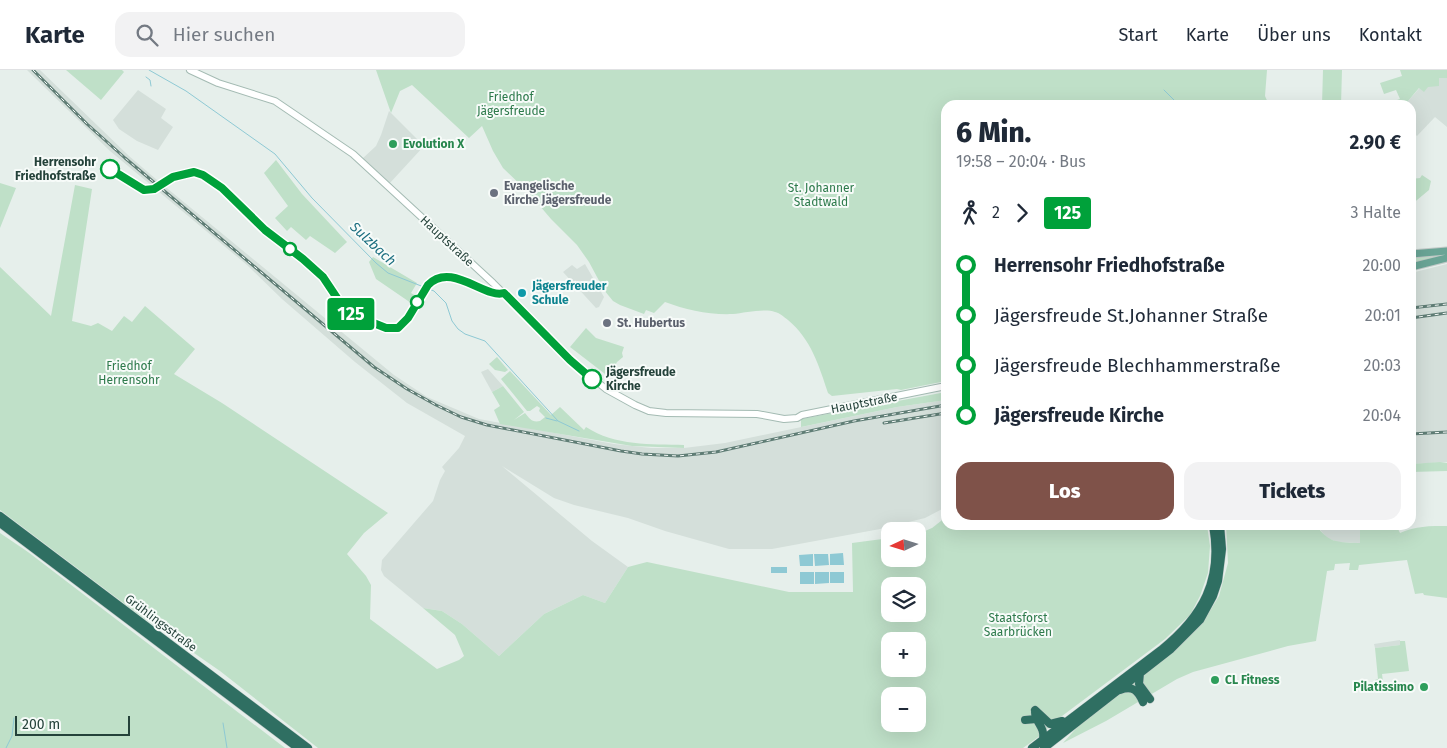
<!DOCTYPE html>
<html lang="de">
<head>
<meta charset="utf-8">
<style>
	:root { --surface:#fff; --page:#f2f2f3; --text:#1f2937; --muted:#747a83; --line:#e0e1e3; --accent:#7f5249 }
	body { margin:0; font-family:"Fira Sans",sans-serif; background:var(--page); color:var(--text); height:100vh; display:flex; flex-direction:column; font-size:19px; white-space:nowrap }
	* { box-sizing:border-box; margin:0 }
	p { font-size:16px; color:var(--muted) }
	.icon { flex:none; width:28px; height:28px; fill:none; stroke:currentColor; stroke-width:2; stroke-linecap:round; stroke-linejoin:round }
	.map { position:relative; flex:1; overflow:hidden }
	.panel { position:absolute; left:941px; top:30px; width:475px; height:430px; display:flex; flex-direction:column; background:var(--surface); border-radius:15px; box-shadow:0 5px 20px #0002 }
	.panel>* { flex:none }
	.badge { padding:0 10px; border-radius:4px; font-size:18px; line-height:32px }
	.needle { width:32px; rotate:266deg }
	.controls { position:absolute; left:881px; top:452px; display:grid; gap:10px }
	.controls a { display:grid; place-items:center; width:45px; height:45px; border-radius:10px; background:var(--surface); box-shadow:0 5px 20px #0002; font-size:25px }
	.scale { position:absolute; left:15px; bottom:12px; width:115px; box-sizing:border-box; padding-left:5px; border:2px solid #24423a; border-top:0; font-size:14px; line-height:18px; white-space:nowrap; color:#24423a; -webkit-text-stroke:4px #f7fbf9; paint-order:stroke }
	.map>.badge { position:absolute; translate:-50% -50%; box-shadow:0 0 0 2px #fff }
	.legs { display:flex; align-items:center; gap:8px; height:55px; padding:0 15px; font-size:16px }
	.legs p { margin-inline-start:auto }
	.overview { display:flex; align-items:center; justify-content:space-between; height:85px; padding:0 15px }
	h1 { font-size:28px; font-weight:800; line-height:38px }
	.cta { display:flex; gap:10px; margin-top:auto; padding:10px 15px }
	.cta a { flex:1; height:58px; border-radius:15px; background:var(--accent); color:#fff; font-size:20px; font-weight:800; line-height:58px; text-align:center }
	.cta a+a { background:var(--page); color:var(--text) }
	ul { padding:0 15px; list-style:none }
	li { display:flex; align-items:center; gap:18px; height:50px; font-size:19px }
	li i { display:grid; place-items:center; width:8px; height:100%; margin:0 6px; background:currentColor }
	li i::after { content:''; width:12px; height:12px; margin:-6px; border:4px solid; border-radius:50%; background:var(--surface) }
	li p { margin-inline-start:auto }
	li:first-child i { background:linear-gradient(#0000 50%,currentColor 0) }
	li:last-child i { background:linear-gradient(currentColor 50%,#0000 0) }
	header { display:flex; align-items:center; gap:30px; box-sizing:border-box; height:70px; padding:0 25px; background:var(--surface); border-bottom:1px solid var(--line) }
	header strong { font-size:24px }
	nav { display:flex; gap:28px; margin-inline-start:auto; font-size:18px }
	.search { width:350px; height:45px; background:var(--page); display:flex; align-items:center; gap:12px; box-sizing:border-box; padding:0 18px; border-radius:15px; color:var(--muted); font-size:19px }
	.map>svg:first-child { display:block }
</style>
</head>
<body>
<header>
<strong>Karte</strong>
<div class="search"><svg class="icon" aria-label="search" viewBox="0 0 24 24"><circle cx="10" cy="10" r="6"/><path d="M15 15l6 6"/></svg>Hier suchen</div>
<nav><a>Start</a><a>Karte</a><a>Über uns</a><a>Kontakt</a></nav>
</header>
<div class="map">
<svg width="1447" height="678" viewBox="0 0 1447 678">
	<rect width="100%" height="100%" fill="#e6efeb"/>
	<path fill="#d4dfda" d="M27 0H40L129 86 157 110 394 305 427 327 479 349 614 374 651 378H684L725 373 897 337 946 330V437L925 448 880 459 772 479H729L665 461 628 448 574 435 554 428 502 396 592 471 628 497 605 533 583 525 544 544 499 586 462 554 442 541 423 538 384 506 381 500 382 490 433 431 440 410 445 401 442 397 459 378 465 366 407 333 355 292 282 229 247 195 110 81Z
		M1438 8H1447V57L1435 47 1417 66 1411 60V35H1407L1408 31 1424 13Z
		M138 20 166 39 161 48 173 57 158 80 137 71 119 59 113 50Z
		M389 41 424 76 389 114 362 89 376 76 381 65Z
		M585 194 604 227 599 237 596 238 563 202 572 195 577 199Z
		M1447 194V392L1411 394V203Z
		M488 299 503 316 492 322 481 302Z
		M1316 455H1360V473L1337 472 1327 468Z
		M1400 570V575L1375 578 1374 574Z"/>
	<path fill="#bfe0c8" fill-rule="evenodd" d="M66 0H122L124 2 101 30Z
		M376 0H1267L1265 26 1269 35H946V311L901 320 897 319 832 326 828 323C819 296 811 269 788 250 784 247 780 243 775 242 765 238 744 243 733 244 709 245 686 240 665 232L654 243 646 240 644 244 620 235 613 231 604 220 589 192 577 175 551 149 528 122 503 98 493 81 482 56 469 68 412 15 400 21 391 43Z
		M1323 0H1342L1341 35H1322Z
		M1400 0H1447V8H1439V16L1428 17 1424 22 1419 18 1408 31 1407 35H1382L1400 29 1396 20 1384 24 1380 13 1402 6Z
		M276 90 302 124 347 172 335 183 310 166 306 170 291 157 287 161 275 148 288 136 264 103Z
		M1422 105 1431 111 1429 120 1411 135V109L1420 108Z
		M0 113 16 118 0 158Z
		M75 115 92 119 72 251 91 256 98 253 112 261 124 246 132 252 145 236 195 279 174 304 222 333 388 443 364 463 347 484 366 506 371 515 370 549 437 599 459 590 464 586 455 565 423 538 442 541 462 554 499 586 544 544 583 525 605 533 628 497 647 492 789 522H853L852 473 890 468V489H918V464L932 458 946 447V455H1207L1210 476 1208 503 1200 526 1190 545 1165 569 1058 649 1037 668 1023 678H318L220 601 142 547 0 440V197L51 246ZM890 516H918V544H890ZM890 571H918V599H890ZM890 626H918V654H890Z
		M1447 183V186L1411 195V186Z
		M373 187 417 213 411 223 416 226 411 233 376 209 369 192Z
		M586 258 596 268 624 277 622 283 623 287 617 292 609 307 570 277Z
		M497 287 508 300 505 302 495 300 489 294Z
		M510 301 551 345 560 337 584 360 586 357C615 376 651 374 684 375V378L632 376 500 354 494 340 500 336 492 322 503 316 524 342 514 350 525 343C529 348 532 353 540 351L545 347 539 341 540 338 537 336 530 341H527L501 309Z
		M946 322V330L897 337 801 357V349Z
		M1440 392 1447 393V401L1411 402V394Z
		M1226 455H1316C1329 473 1336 472 1358 473H1360V455H1396L1400 463C1415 456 1430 456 1447 456V528L1424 525 1423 523 1415 524 1407 490 1359 495 1358 500H1349L1350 493 1335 494 1334 500 1327 501 1316 571 1288 576 1193 602 1177 609 1106 651 1063 673 1081 653 1165 588 1202 554 1219 526 1228 493Z
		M0 463 28 482 285 678H0Z
		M1400 571H1405L1409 601 1382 604 1383 612 1375 613V610L1378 609 1375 578 1400 575Z"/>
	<path fill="#8ec9d4" d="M843 483 844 495H830V484Z
		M813 484V496H800L799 485Z
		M814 484H828L829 495 815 496Z
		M771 497H787V503H771Z
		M800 502H814V514H800Z
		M815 502H829V513L815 514Z
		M830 502H844V513H830Z"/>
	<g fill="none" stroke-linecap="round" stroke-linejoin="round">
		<path stroke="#8ec9d4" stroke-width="1" d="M149 0 186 21 275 84 312 128 376 193 388 203 434 221 446 233 452 251 458 259 465 264 485 271 558 351 579 361
			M146 7 150 10 151 16
			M1164 20 1179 35
			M546 348 557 351
			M223 653 227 678
			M6 678 12 666 14 648"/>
		<g stroke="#a4bbb3" stroke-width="8">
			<path id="secondary" d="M190 0 218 13 275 31 353 84 493 213 571 291 606 319 635 335 649 341 666 343 757 344 784 349 797 348 802 345 946 316"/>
		</g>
		<g stroke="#c2cac8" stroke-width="9">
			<path id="primary" d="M1411 184 1447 181
				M1411 197 1447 188"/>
		</g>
		<g stroke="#c2cac8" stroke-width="9">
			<path id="highway" d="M0 446 308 678
				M0 453 298 678
				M1140 603 1139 614 1150 629
				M1120 620C1133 615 1138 621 1143 632
				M1035 640 1050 654 1062 651
				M1035 642C1035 653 1045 656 1043 669
				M1025 650 1036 649
				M1032 678 1161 580C1203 546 1223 510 1213 455
				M1044 678 1171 579 1200 550 1213 526 1218 511 1222 479 1220 455"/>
		</g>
		<use href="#secondary" stroke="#fff" stroke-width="6"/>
		<use href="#primary" stroke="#6aa596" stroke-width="7"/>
		<use href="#highway" stroke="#2f6f62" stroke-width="8"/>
		<g stroke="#5f7d75" stroke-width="3">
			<path id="rail" d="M33 0 87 54 125 88 374 297 407 319 436 335 461 347 487 355 621 381 642 384 678 386 716 382 854 351 946 335
				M1411 238 1447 234
				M1411 248 1447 243
				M884 353 946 343
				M1411 364 1447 362"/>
		</g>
		<use href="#rail" stroke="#f7fbf9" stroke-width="1" stroke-dasharray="4" stroke-linecap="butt"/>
	</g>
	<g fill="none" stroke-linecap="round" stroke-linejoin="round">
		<g stroke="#fff" stroke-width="11">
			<path id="line-1" d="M110 99 144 120 154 119 173 107 194 102 203 105 222 118 265 160 303 189 323 207 341 234 358 251 371 252 386 258H398L408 248 428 215C451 191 485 229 504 223L570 290 592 309"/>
		</g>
		<use href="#line-1" stroke="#00a13a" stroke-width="8"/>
	</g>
	<g fill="#2e9e5b" stroke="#f7fbf9" stroke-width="2">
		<circle cx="393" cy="74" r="5"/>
		<circle cx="1215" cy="610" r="5"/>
		<circle cx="1424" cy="617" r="5"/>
	</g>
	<g fill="#fff" stroke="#00a13a" stroke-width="2.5">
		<circle cx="110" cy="99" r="9"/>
		<circle cx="290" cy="179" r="6"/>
		<circle cx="417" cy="232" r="6"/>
		<circle cx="592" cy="309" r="9"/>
	</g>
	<g fill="#6b7280" stroke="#f7fbf9" stroke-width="2">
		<circle cx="494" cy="123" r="5"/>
		<circle cx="607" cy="253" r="5"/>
	</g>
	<circle fill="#0f9aa8" stroke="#f7fbf9" stroke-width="2" cx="522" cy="223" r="5"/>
	<g text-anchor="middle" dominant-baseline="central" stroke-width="4" stroke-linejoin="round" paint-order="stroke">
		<g font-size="12" fill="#2d7a4b" stroke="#f7fbf9">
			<text x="511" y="27">Friedhof<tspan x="511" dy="14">Jägersfreude</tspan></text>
			<text x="821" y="118">St. Johanner<tspan x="821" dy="14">Stadtwald</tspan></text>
			<text x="129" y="296">Friedhof<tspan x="129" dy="14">Herrensohr</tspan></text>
			<text x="1018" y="548">Staatsforst<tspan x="1018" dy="14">Saarbrücken</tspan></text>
		</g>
		<g font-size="12" font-weight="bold" fill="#27864d" stroke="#f7fbf9" text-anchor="start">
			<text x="403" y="74">Evolution X</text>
			<text x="1225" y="610">CL Fitness</text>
			<text x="1414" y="617" text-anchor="end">Pilatissimo</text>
		</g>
		<g font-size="12" font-weight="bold" fill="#24423a" stroke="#f7fbf9" text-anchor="end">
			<text x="96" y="92">Herrensohr<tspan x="96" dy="14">Friedhofstraße</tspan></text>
			<text x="606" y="302" text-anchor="start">Jägersfreude<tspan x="606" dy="14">Kirche</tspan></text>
		</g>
		<g font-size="12" font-weight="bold" fill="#5b616d" stroke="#f7fbf9" text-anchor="start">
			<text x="504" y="116">Evangelische<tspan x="504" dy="14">Kirche Jägersfreude</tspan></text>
			<text x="617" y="253">St. Hubertus</text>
		</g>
		<g font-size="12" fill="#24423a" stroke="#f7fbf9">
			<text transform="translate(447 171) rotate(43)">Hauptstraße</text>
			<text transform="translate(864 333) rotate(-11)">Hauptstraße</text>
			<text transform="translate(161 553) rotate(37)">Grühlingsstraße</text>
		</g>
		<g font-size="12" font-weight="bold" fill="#0d838f" stroke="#f7fbf9" text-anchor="start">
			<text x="532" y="216">Jägersfreuder<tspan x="532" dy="14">Schule</tspan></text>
		</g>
		<g font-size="14" font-style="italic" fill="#1c6f80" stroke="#f7fbf9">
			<text transform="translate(373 174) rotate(43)">Sulzbach</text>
		</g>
	</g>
</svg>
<div class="controls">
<a><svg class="needle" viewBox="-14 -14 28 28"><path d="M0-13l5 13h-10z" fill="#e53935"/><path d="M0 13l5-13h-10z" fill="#747a83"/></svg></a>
<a><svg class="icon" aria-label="layers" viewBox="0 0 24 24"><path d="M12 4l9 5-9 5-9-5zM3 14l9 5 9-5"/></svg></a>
<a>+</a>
<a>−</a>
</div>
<div class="scale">200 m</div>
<b class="badge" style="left:351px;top:244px;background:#00a13a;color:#fff">125</b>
<section class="panel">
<div class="overview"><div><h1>6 Min.</h1><p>19:58 – 20:04 · Bus</p></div><b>2.90 €</b></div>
<div class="legs"><svg class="icon" aria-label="walk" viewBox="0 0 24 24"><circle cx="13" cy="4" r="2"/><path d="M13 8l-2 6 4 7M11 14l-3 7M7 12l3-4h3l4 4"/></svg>2<svg class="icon" aria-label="forward" viewBox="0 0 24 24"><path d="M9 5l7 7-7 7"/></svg><b class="badge" style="background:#00a13a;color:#fff">125</b><p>3 Halte</p></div>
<ul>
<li><i style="color:#00a13a"></i><b>Herrensohr Friedhofstraße</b><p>20:00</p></li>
<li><i style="color:#00a13a"></i><span>Jägersfreude St.Johanner Straße</span><p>20:01</p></li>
<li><i style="color:#00a13a"></i><span>Jägersfreude Blechhammerstraße</span><p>20:03</p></li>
<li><i style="color:#00a13a"></i><b>Jägersfreude Kirche</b><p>20:04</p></li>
</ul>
<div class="cta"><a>Los</a><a>Tickets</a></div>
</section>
</div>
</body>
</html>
